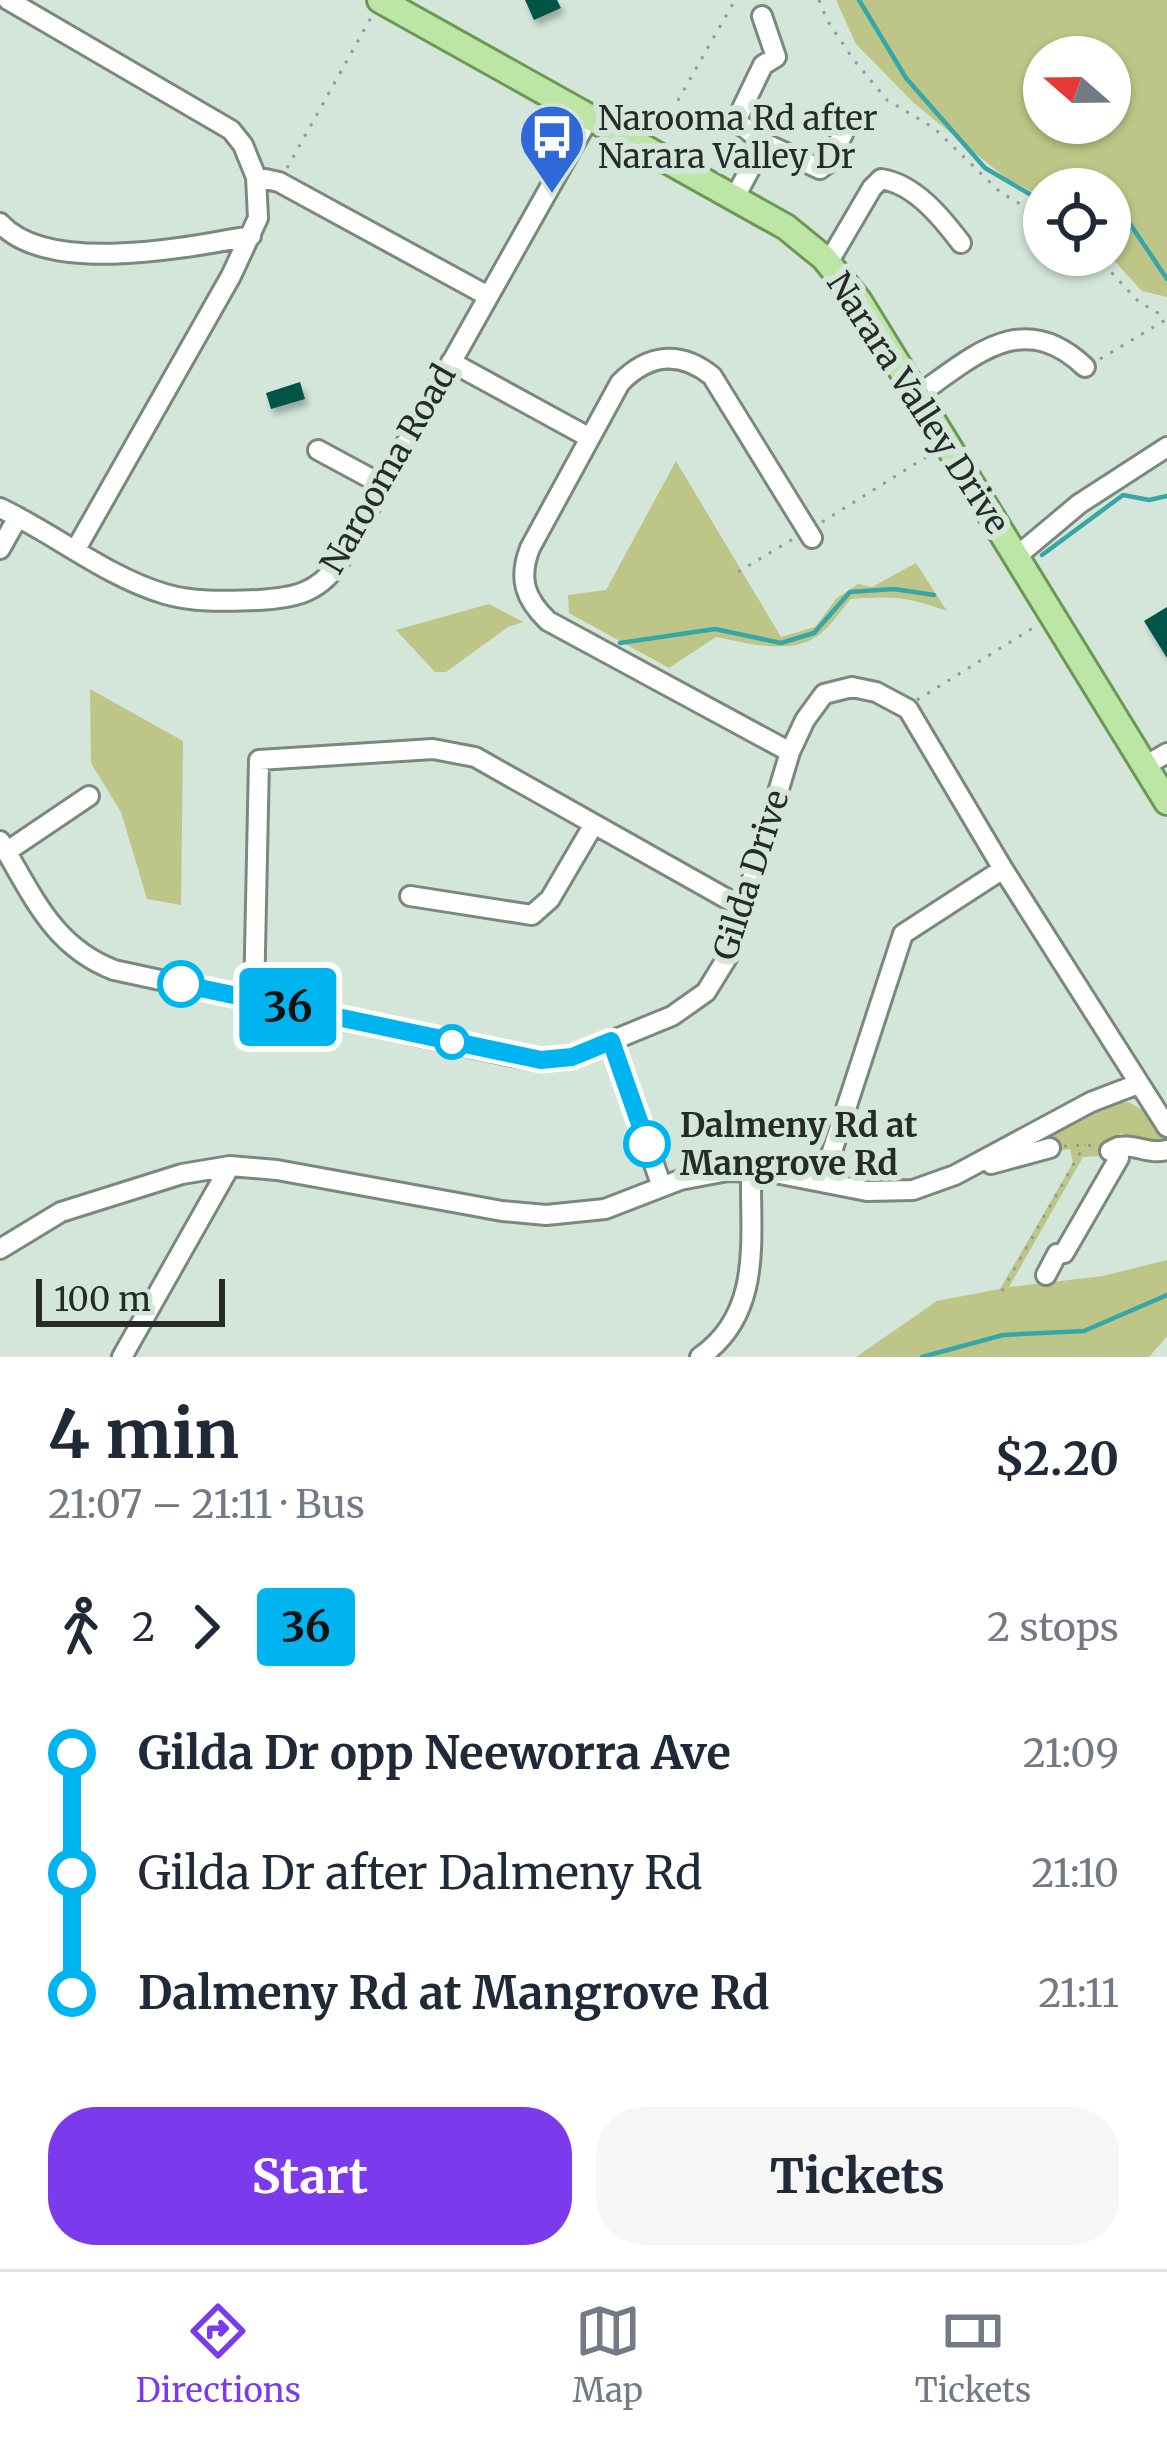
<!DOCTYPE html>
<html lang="en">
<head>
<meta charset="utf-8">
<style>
	:root { --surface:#fff; --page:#f6f6f7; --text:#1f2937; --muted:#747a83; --line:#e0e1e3; --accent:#7c3aed }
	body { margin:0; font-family:Merriweather,serif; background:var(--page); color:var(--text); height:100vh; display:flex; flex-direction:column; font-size:45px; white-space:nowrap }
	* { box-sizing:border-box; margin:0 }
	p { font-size:39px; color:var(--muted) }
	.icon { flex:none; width:66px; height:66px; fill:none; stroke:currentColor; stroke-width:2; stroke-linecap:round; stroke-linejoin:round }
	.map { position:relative; height:1357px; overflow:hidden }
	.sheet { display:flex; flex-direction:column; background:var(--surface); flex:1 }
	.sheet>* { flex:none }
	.badge { padding:0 24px; border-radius:9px; font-size:42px; line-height:78px }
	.needle { width:78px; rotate:290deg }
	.buttons { position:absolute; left:1023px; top:36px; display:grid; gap:24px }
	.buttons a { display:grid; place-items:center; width:108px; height:108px; border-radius:50%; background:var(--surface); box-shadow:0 3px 9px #0004; font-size:60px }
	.scale { position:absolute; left:36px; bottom:30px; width:189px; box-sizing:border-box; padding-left:12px; border:6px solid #252c28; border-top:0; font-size:33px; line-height:42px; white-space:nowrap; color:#252c28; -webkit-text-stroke:9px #d4e5da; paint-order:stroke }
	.map>.badge { position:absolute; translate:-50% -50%; box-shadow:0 0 0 6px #fff }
	.legs { display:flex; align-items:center; gap:18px; height:132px; padding:0 48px; font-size:39px }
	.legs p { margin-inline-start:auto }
	.headline { display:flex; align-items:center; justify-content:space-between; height:204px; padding:0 48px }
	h1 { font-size:66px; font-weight:700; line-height:90px }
	.action { display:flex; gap:24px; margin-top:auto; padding:24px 48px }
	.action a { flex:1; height:138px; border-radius:48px; background:var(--accent); color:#fff; font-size:48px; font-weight:700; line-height:138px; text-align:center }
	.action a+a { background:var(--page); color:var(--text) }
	ul { padding:0 48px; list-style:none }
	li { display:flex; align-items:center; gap:42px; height:120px; font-size:45px }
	li i { display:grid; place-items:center; width:18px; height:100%; margin:0 15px; background:currentColor }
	li i::after { content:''; width:30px; height:30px; margin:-15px; border:9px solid; border-radius:50%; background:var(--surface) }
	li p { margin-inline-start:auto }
	li:first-child i { background:linear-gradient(#0000 50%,currentColor 0) }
	li:last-child i { background:linear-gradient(currentColor 50%,#0000 0) }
	.menu { display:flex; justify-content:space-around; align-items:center; height:168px; border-top:3px solid var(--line); background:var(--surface); font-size:33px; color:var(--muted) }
	.menu a { display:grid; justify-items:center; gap:6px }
	.menu .current { color:var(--accent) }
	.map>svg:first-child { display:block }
</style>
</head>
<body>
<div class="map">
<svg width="1167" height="1357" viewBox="0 0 1167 1357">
	<defs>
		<filter id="shadow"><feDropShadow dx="3.5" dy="6" stdDeviation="3" flood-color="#0004"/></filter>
	</defs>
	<rect width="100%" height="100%" fill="#d4e5da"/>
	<path fill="#bdc686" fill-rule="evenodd" d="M836 0H1167V297L1142 291 1109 255 1110 189H1044V197L1007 179 914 103 856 44ZM1044 57H1110V123H1044Z
		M676 461 781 637 815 627 837 598 858 584 872 587 916 563 947 611C905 597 899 596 851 599 841 610 831 626 819 635 789 656 748 643 716 637L669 668 569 613 568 595 606 590Z
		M489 604 523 622 508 627 446 672H435L396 630Z
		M90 689 183 741 181 905 147 899 121 812 91 763Z
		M1128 1102 1143 1110 1167 1143 1149 1145 1121 1133 1099 1156 1083 1157 1009 1287 1103 1276 1167 1260V1336L1149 1357H856L937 1301 1000 1289 1073 1163 1070 1149 1051 1152 1041 1141 1044 1135 1108 1104Z"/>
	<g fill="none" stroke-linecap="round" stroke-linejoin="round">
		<path stroke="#36a6a8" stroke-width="4.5" d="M859 0 906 78 985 168 1033 196 1044 193
			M1063 189 1076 186 1082 189
			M1110 205 1122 212 1167 279
			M1042 555 1123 495 1149 500 1167 496
			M620 643 715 629 781 643 814 633 850 592 894 589 934 595
			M922 1357 1003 1335 1084 1331 1167 1295"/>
	</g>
	<path fill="#005447" filter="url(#shadow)" d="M525 0H557L561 8 534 20Z
		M300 382 305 399 271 409 266 393Z
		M1167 607V658L1144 621Z"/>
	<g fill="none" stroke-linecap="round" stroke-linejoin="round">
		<g stroke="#79897e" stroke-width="24">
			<path id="minor" d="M8 0 231 130 243 145 256 177 258 218 231 276 76 549
				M762 16 776 57 763 65 736 121 764 143 820 169 828 163 843 134
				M256 177 279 182 488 296
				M735 197 764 143
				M0 223C48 276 189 247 251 236
				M828 263 872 188 881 179C915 184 942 218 961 243
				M451 362 590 438
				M918 395C975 355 1023 308 1085 367
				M318 450 381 484
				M0 508C55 534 107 577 165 594 196 603 227 601 258 600 292 598 317 594 338 564L590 116
				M0 549 18 517
				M1017 556 1079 504 1167 447
				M790 752 548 621C525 599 518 579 530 548L620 383C648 354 680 350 712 376L812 538
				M1145 766 1167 753
				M0 841C33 895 52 946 114 970L513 1056 541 1061 572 1057 672 1016 706 992 730 953 790 752 805 720 824 694 852 687 876 692 908 709 1003 869 1167 1127
				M6 852 89 796
				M410 896 532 915 550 899 594 824
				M254 999 259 760 433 749 475 757 745 909
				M611 1041 662 1187
				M1110 1151C1131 1139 1146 1156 1167 1150
				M991 1164 1050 1148
				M822 1182 903 934 1003 869
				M0 1249 61 1212 182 1174 230 1166 277 1170 502 1211 546 1215 605 1209 680 1180 728 1171 775 1173 867 1191 913 1190 955 1175 1091 1102 1138 1084
				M1046 1275 1057 1254 1064 1253 1119 1158 1118 1147
				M122 1357 230 1166
				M700 1357C763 1313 750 1240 751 1171"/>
		</g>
		<g stroke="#6b9954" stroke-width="30">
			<path id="major" d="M380 0 786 227 824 258 859 301 1167 802"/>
		</g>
		<path stroke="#909d95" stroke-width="3" stroke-dasharray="3 9" stroke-linecap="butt" d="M819 0 827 20 853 59 887 100 934 128 1000 192 1044 218
			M660 132 735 0
			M287 168 373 14
			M1095 255 1139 302 1165 317
			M1100 359 1167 319
			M822 522 931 454
			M738 572 793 539
			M917 700 1036 626
			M1064 1146 1096 1145
			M1002 1291 1085 1144"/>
		<use href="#minor" stroke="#fff" stroke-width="18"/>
		<use href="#major" stroke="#bce5a6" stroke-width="24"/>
	</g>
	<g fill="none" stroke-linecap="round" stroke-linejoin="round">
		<g stroke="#fff" stroke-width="27">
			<path id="line-1" d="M181 984 541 1060 572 1057 611 1041 647 1144"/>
		</g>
		<use href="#line-1" stroke="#00b5ef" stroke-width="18"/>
	</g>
	<defs>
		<g id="bus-pin" transform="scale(3.45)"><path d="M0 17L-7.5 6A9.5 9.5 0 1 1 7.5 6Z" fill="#2e69d7" stroke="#d4e5da"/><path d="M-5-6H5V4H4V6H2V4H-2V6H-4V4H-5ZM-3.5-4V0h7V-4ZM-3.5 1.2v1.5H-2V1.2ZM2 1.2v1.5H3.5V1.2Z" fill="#fff"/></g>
	</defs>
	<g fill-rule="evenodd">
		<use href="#bus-pin" x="552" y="137"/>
	</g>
	<g fill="#fff" stroke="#00b5ef" stroke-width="6">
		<circle cx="181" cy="984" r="21"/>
		<circle cx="452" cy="1042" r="15"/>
		<circle cx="647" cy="1144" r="21"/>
	</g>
	<g text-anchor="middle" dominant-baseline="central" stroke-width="12" stroke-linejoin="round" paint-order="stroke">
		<g font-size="33" fill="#252c28" stroke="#d4e5da" text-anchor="start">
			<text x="598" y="118">Narooma Rd after<tspan x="598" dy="38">Narara Valley Dr</tspan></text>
		</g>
		<g font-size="33" fill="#252c28" stroke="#d4e5da">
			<text transform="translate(918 403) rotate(57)">Narara Valley Drive</text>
			<text transform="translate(388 469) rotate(-60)">Narooma Road</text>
			<text transform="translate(751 875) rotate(-72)">Gilda Drive</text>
		</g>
		<g font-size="33" font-weight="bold" fill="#252c28" stroke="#d4e5da" text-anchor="start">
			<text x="680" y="1125">Dalmeny Rd at<tspan x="680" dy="38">Mangrove Rd</tspan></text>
		</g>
	</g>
</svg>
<div class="buttons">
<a><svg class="needle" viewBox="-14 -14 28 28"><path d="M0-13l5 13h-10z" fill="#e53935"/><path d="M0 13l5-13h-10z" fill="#747a83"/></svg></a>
<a><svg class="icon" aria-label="locate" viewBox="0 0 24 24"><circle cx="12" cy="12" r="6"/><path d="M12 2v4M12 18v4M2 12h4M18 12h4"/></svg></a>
</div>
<div class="scale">100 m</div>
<b class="badge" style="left:288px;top:1007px;background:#00b5ef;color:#111">36</b>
</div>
<section class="sheet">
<div class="headline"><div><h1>4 min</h1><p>21:07 – 21:11 · Bus</p></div><b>$2.20</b></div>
<div class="legs"><svg class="icon" aria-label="walk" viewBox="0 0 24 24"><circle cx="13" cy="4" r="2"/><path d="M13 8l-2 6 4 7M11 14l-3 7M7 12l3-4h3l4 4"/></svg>2<svg class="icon" aria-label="forward" viewBox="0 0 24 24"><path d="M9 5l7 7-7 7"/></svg><b class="badge" style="background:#00b5ef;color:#111">36</b><p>2 stops</p></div>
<ul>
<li><i style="color:#00b5ef"></i><b>Gilda Dr opp Neeworra Ave</b><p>21:09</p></li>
<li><i style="color:#00b5ef"></i><span>Gilda Dr after Dalmeny Rd</span><p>21:10</p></li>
<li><i style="color:#00b5ef"></i><b>Dalmeny Rd at Mangrove Rd</b><p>21:11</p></li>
</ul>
<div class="action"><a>Start</a><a>Tickets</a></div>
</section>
<nav class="menu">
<a class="current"><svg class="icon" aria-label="directions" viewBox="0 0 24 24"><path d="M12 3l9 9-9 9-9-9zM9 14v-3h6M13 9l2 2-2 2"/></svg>Directions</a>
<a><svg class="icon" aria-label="map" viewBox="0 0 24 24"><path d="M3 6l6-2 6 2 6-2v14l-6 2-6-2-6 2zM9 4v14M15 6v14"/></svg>Map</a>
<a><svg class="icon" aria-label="tickets" viewBox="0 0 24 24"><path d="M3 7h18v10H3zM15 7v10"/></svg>Tickets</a>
</nav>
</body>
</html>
